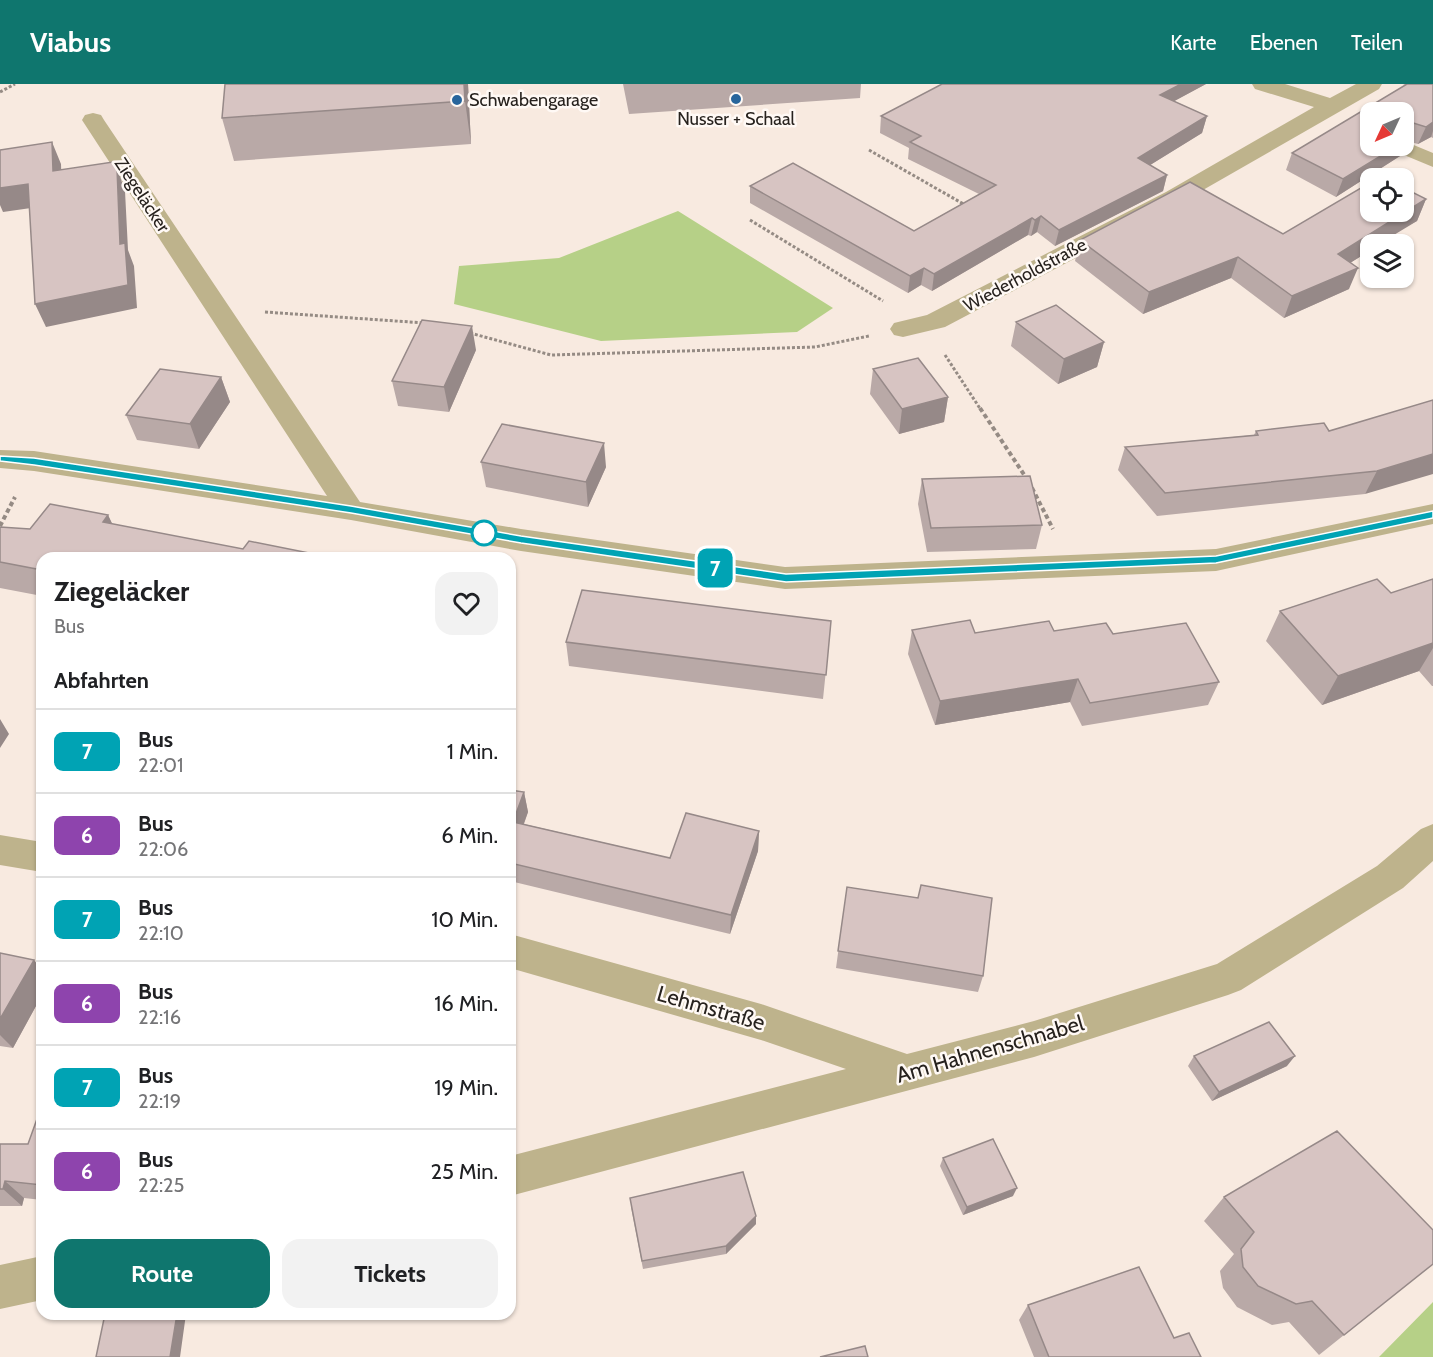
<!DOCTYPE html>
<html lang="de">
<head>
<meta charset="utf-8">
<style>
	:root { --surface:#fff; --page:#f2f2f2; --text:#202124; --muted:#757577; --line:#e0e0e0; --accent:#0f766e }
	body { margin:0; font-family:Cabin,sans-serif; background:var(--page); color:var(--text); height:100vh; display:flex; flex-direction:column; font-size:22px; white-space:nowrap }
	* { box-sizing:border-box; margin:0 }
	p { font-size:20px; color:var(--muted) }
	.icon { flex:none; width:33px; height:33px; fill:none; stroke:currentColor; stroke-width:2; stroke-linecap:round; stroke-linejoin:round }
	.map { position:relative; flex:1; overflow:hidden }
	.panel { position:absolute; left:36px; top:468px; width:480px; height:768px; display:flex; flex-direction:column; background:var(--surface); border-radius:18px; box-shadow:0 2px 4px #0004 }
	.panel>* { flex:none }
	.badge { padding:0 12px; border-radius:9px; font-size:21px; line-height:39px }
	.needle { width:39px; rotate:226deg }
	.buttons { position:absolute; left:1360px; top:18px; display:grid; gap:12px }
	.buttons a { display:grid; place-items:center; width:54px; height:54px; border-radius:12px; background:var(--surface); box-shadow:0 2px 4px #0004; font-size:30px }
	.map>.badge { position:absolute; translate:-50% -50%; box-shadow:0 0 0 3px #fff }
	h2 { padding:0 18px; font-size:22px; line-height:54px }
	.round { display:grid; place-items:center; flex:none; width:63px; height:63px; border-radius:18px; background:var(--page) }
	.headline { display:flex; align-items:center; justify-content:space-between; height:102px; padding:0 18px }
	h1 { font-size:28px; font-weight:700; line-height:45px }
	.cta { display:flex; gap:12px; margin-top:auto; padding:12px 18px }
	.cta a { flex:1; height:69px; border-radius:18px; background:var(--accent); color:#fff; font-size:24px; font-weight:700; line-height:69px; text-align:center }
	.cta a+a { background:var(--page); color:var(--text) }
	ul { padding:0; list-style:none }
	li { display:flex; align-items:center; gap:18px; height:84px; padding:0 18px; border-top:2px solid var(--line) }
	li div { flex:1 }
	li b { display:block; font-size:22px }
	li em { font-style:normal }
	li .badge { min-width:66px; font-weight:700; text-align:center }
	header { display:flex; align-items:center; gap:36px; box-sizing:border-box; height:84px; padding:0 30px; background:var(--accent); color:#fff }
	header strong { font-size:28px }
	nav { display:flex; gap:33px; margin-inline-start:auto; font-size:21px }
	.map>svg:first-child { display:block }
</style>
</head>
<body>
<header>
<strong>Viabus</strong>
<nav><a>Karte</a><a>Ebenen</a><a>Teilen</a></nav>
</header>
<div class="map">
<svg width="1433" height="1273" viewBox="0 0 1433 1273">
	<rect width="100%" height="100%" fill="#f8eae0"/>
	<path fill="#b6d087" d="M678 127 833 224 797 248 601 257 454 220 459 182 559 174Z
		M1433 1218V1273H1379Z"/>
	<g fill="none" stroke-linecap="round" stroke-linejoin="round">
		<path stroke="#958b84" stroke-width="3" stroke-dasharray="3 2" stroke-linecap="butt" d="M0 8 15 0
			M869 66 967 122
			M750 136 883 217
			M265 228 425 239
			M470 249 551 271 815 263 869 252
			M945 271 981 326"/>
		<path stroke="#958b84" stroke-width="4" stroke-dasharray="4.5 3" stroke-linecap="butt" d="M980 324 1027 395
			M1032 404 1053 445
			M0 442 15 413"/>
		<path fill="#beb38c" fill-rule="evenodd" d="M1404 57 1433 69V83L1392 66 1389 62H1404Z"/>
		<path fill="#beb38c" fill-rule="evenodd" d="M1252 0H1285L1330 14 1356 0H1382L1379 5 1182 118 945 243 903 253 894 251 890 245 894 239 927 231 1166 108 1314 23 1255 5Z
			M93 29 101 31 104 36 360 418 521 445 785 483 1216 465 1433 420V440L1216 487 785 505 521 467 351 436 34 387 0 384V366L34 367 327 412 82 36 85 31Z
			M1433 740V777L1403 804 1241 906 1228 911 1034 973 510 1112V1072L846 985 761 956 510 884V850L761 920 907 970 1034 937 1217 880 1377 782 1421 745Z
			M0 751 42 758V788L0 781Z
			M42 1172V1216L0 1225V1181Z"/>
	</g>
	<path fill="#b9a9a7" d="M225 0H468L471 60 234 77 222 34Z
		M623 0H861L860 14 629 30Z
		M1206 0 1174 17 1207 32 1202 49 1150 81 1167 91 1163 107 1055 162 1037 148 1031 152 1028 151 932 207 921 201 908 209 750 119V102L914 147 979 110 908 75 909 64 880 49 881 32Z
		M1403 0H1433V54L1431 53 1418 60 1407 57 1400 72 1336 113 1286 86 1292 69 1405 1Z
		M1426 115 1417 137 1371 160V166L1350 179 1349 205 1284 234 1231 194 1143 230 1075 177 1080 156 1283 150Z
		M1016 238 1104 258 1097 283 1058 300 1011 262Z
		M476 266 449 328 398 322 392 297Z
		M873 285 948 313 944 338 899 350 870 310Z
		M221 293 230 318 199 365 137 356 126 331Z
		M1433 316 1365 410 1157 432 1118 386 1125 363 1254 351 1256 347H1329Z
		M481 378 606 383 588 423 486 403Z
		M922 395 1042 441 1036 465 927 468 918 420Z
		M108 431 112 440 243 465 334 474H42V512L0 504V443L30 445Z
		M1433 495V602H1432L1419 587 1322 621 1266 557 1280 527 1391 509Z
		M831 537 823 615 569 582 566 558Z
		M912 546 975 549 1054 547 1113 550 1219 598 1208 621 1082 642 1070 618 935 641 908 570Z
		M510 706 524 708 528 728 524 740 670 774 759 747 758 767 730 850 510 797Z
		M847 803 918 814 983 892 978 908 836 884Z
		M0 869 34 876 42 887V911L13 964 0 962Z
		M1194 972 1287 982 1212 1017 1188 982Z
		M42 1021V1116L24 1114 22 1122H0V1060H28Z
		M943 1074 1013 1112 963 1131 940 1082Z
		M1224 1113 1344 1251 1319 1271 1289 1238 1272 1241 1237 1223 1223 1204 1220 1187 1234 1170 1204 1137Z
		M631 1123 756 1140 726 1170 643 1185Z
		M1028 1221 1174 1254 1201 1273H1034L1019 1236Z"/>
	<path fill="#968988" d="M464 0H468L471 60 465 17Z
		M1181 0H1206L1156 27 1160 11Z
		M1207 32 1202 49 1134 91 1138 74Z
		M1433 38V47L1431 53 1418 60 1426 43Z
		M1409 42 1404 54V43Z
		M1408 55 1400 72 1336 113 1343 95 1397 62H1404V57Z
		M52 58 61 80 62 109 53 87Z
		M117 84 125 107 128 166 134 182 137 224 46 243 35 220 120 160Z
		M1167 91 1163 107 1055 162 1059 146Z
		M28 100 38 123 3 128 0 121V104Z
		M1426 115 1417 137 1379 160H1371V166L1329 192 1338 170Z
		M1041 132 1037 148 1031 152 1035 136Z
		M1032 134 1028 151 932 207 934 190Z
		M1238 173 1231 194 1143 230 1149 208Z
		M924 184 921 201 908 209 910 192Z
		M1358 184 1349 205 1284 234 1292 212Z
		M472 242 476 266 449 328 444 303Z
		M1104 258 1097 283 1058 300 1064 275Z
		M221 293 230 318 199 365 190 340Z
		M948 313 944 338 899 350 902 325Z
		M604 359 606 383 588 423 586 398Z
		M1433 370V390L1365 410 1377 387Z
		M108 431 122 460 103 438Z
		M1433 559V564L1419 587 1322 621 1338 592Z
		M1078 595 1070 618 935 641 940 617Z
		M0 635 9 650 0 664Z
		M524 708 528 728 517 758 513 738Z
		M759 747 758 767 730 850 731 831Z
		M34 876 42 887V911L13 964 0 951V935Z
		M1295 972 1287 982 1212 1017 1219 1008Z
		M5 1097 24 1114 22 1122 3 1105Z
		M1017 1104 1013 1112 963 1131 967 1123Z
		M756 1132V1140L726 1170V1162Z
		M177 1230H186L180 1273H170Z"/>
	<path fill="#d7c4c2" stroke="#968988" stroke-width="1.5" d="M225 0H464L465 17 222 34Z
		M942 0H1181L1160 11 1207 32 1138 74 1167 91 1059 146 1041 132 1035 136 1032 134 934 190 924 184 910 192 750 102 793 79 914 147 996 101 910 58 921 52 881 32Z
		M1407 0H1433V38L1426 43 1410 38 1409 42 1404 43V28H1371V62H1397L1343 95 1292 69Z
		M52 58 53 87 113 78 117 84 120 160 125 159 128 201 35 220 28 100 0 104V66Z
		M1381 92 1386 94H1377Z
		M1190 98 1283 150 1371 98V128H1404V104L1426 115 1338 170 1358 184 1292 212 1238 173 1149 208 1080 156Z
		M1056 221 1104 258 1064 275 1016 238Z
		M422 236 472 242 444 303 392 297Z
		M918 274 948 313 902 325 873 285Z
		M160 285 221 293 190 340 126 331Z
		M1433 316V370L1377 387 1165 409 1125 363 1258 351 1256 347 1324 339 1329 347Z
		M502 340 604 359 586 398 481 378Z
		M1030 392 1042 441 931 444 922 395Z
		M50 420 108 431 103 438 243 465 249 457 334 474H42V486L0 478V443L30 445Z
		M1377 495 1391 509 1433 495V559L1338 592 1280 527Z
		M582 506 831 537 826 591 566 558Z
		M970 536 975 549 1049 537 1054 547 1106 539 1113 550 1186 539 1219 598 1090 619 1078 595 940 617 912 546Z
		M510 706 524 708 513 738 670 774 686 729 759 747 731 831 510 779Z
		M921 801 992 814 983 892 838 867 847 803 918 814Z
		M0 869 34 876 0 935Z
		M1269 938 1295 972 1219 1008 1194 972Z
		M42 1021V1101L5 1097 3 1105H0V1060H28Z
		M1337 1047 1433 1146V1180L1344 1251 1312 1217 1296 1220 1258 1202 1243 1183 1241 1165 1254 1148 1224 1113Z
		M993 1055 1017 1104 967 1123 943 1074Z
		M743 1088 756 1132 726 1162 642 1177 630 1114Z
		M1139 1183 1174 1254 1189 1249 1201 1273H1049L1028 1221Z
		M105 1230H177L170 1273H96Z
		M865 1262 868 1273H820Z"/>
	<path fill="#00a3b4" stroke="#fff" stroke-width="1.5" d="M0 372 34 374 351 422 521 452 786 490 1216 472 1433 427V434L1216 479 786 498 521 459 351 429 34 381 0 377Z"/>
	<g fill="#28659c" stroke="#fff9f5" stroke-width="2">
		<circle cx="736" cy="15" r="6"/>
		<circle cx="457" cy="16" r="6"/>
	</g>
	<circle fill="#fff" stroke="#00a3b4" stroke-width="3" cx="484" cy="449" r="12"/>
	<g text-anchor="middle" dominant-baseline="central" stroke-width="5" stroke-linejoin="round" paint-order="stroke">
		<g font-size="18" fill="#27221e" stroke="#fff9f5" text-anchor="start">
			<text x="469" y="16">Schwabengarage</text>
			<text x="736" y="35" text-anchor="middle">Nusser + Schaal</text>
		</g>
		<g font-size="18" fill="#27221e" stroke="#fff9f5">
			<text transform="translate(142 111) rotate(57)">Ziegeläcker</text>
			<text transform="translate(1025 191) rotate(-28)">Wiederholdstraße</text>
		</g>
		<g font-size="22" fill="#27221e" stroke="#fff9f5">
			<text transform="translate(711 924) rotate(16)">Lehmstraße</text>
			<text transform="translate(990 965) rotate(-16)">Am Hahnenschnabel</text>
		</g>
	</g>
</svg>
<div class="buttons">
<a><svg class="needle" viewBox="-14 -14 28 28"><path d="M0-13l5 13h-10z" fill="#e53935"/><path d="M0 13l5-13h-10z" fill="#757577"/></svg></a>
<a><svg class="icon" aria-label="locate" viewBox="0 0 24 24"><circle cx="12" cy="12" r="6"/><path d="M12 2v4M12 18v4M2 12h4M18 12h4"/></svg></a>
<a><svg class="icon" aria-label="layers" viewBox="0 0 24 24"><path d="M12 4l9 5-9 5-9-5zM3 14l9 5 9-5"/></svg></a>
</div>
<b class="badge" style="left:715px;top:484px;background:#00a3b4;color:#fff">7</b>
<section class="panel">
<div class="headline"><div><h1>Ziegeläcker</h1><p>Bus</p></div><a class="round"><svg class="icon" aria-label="heart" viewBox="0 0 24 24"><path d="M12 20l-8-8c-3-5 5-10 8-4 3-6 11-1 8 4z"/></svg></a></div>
<h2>Abfahrten</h2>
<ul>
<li><span class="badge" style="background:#00a3b4;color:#fff">7</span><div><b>Bus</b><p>22:01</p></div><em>1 Min.</em></li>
<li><span class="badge" style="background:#8e44ad;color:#fff">6</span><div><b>Bus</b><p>22:06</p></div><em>6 Min.</em></li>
<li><span class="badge" style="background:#00a3b4;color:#fff">7</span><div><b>Bus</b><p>22:10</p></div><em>10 Min.</em></li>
<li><span class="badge" style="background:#8e44ad;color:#fff">6</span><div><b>Bus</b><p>22:16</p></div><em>16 Min.</em></li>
<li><span class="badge" style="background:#00a3b4;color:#fff">7</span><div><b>Bus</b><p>22:19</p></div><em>19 Min.</em></li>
<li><span class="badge" style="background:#8e44ad;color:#fff">6</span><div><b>Bus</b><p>22:25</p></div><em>25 Min.</em></li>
</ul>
<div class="cta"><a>Route</a><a>Tickets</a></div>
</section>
</div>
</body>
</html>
